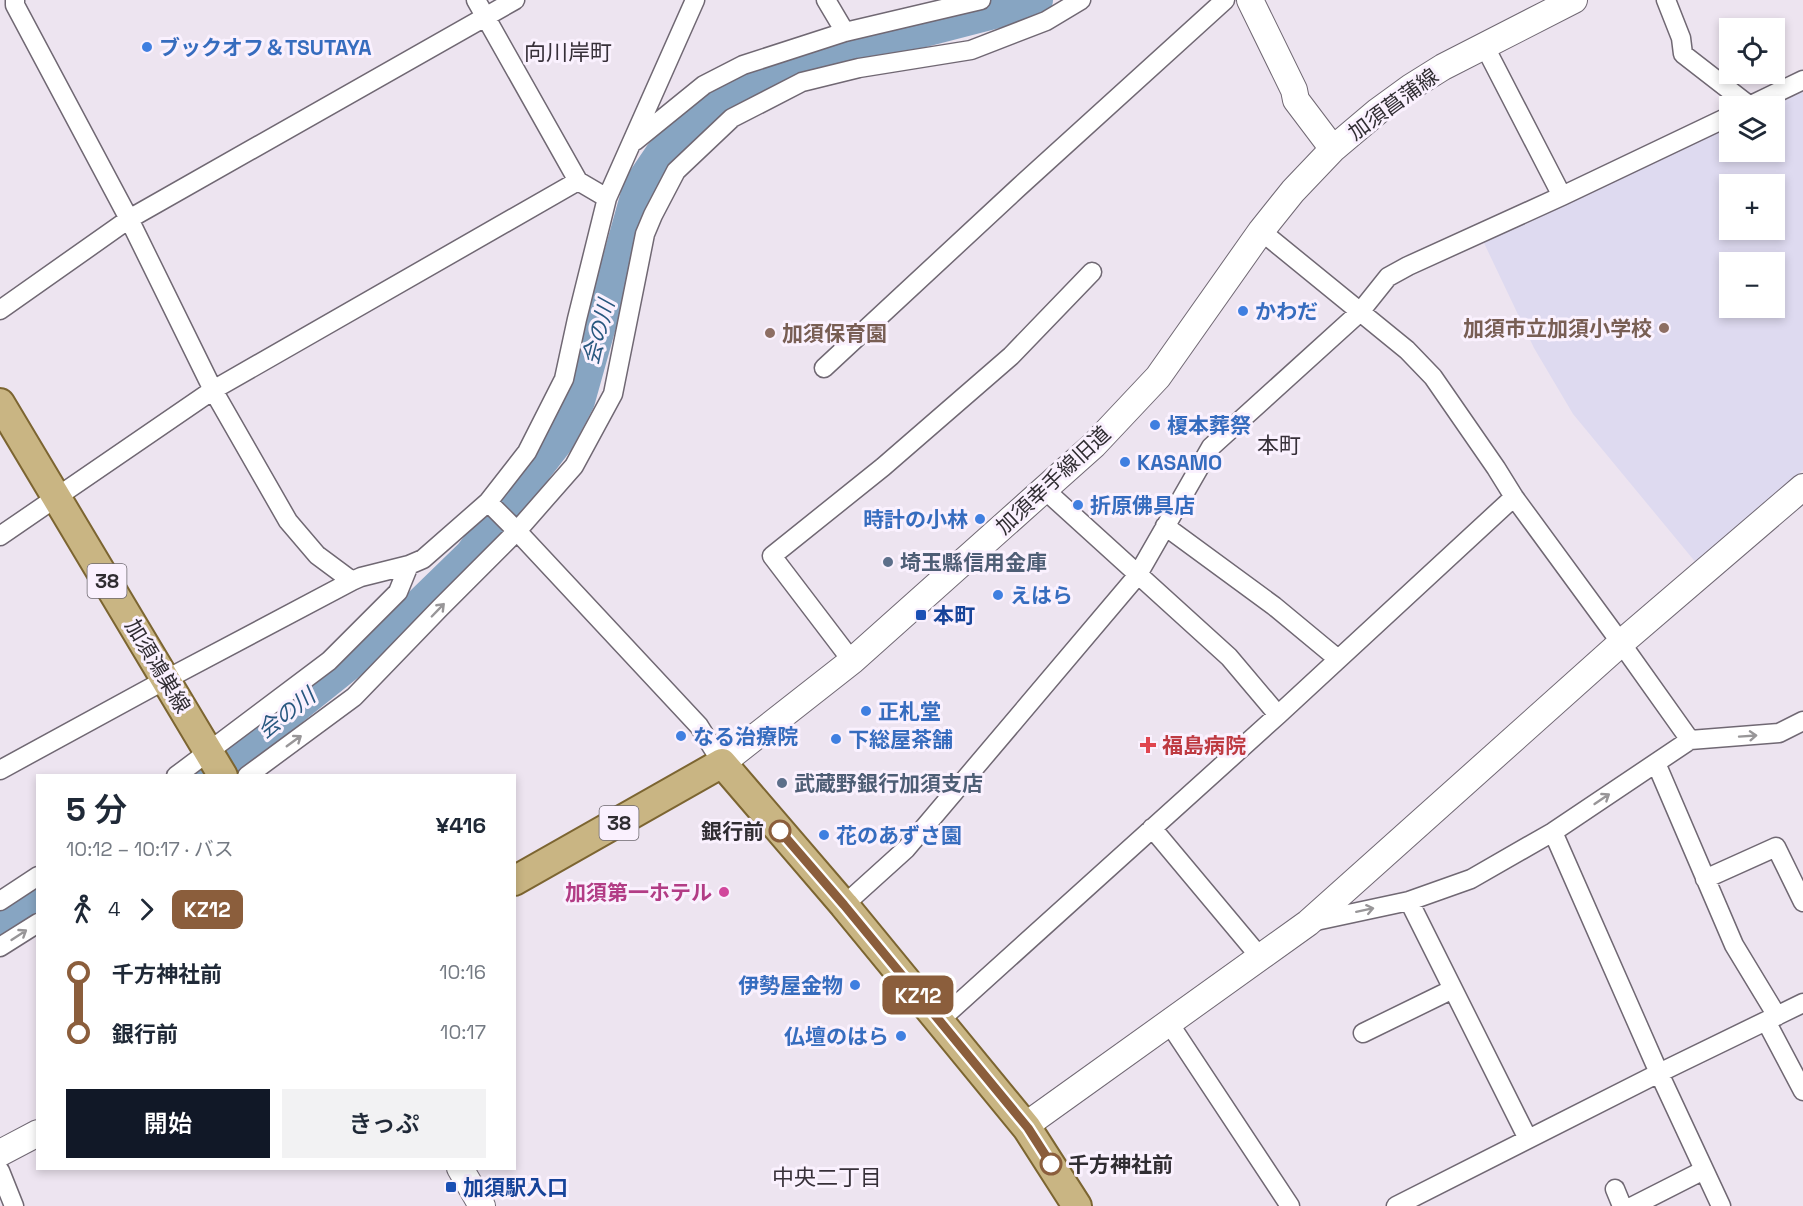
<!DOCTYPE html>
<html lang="ja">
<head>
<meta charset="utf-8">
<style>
	:root { --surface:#fff; --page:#f2f2f3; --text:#1f2937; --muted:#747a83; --accent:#111827 }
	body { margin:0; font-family:"Space Grotesk","Noto Sans JP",sans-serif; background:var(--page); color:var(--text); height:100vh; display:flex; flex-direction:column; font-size:22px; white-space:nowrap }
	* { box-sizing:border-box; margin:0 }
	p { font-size:20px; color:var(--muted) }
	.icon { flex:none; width:33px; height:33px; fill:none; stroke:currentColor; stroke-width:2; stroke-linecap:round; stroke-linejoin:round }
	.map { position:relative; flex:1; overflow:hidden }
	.sheet { position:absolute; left:36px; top:774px; width:480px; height:396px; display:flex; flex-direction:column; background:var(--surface); border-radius:0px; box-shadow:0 3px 9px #0003 }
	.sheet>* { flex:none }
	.badge { padding:0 12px; border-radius:9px; font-size:21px; line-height:39px }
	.tools { position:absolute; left:1719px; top:18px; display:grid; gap:12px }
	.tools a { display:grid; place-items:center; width:66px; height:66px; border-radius:0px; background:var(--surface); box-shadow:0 3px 9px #0003; font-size:30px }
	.map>.badge { position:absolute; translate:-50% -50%; box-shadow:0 0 0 3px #fff }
	.legs { display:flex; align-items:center; gap:9px; height:66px; padding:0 30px; font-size:20px }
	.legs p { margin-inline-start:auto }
	.summary { display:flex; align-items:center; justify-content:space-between; height:102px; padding:0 30px }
	h1 { font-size:33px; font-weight:600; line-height:45px }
	.button { display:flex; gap:12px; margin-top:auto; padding:12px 30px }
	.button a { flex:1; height:69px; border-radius:0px; background:var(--accent); color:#fff; font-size:24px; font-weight:600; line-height:69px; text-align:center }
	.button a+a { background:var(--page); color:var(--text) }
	ul { padding:0 30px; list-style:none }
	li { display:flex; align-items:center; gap:21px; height:60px; font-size:22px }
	li i { display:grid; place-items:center; width:9px; height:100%; margin:0 8px; background:currentColor }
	li i::after { content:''; width:15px; height:15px; margin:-8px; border:4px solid; border-radius:50%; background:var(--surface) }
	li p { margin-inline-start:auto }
	li:first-child i { background:linear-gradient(#0000 50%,currentColor 0) }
	li:last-child i { background:linear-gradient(currentColor 50%,#0000 0) }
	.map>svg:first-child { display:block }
</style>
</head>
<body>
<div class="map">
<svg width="1803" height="1206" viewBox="0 0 1803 1206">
	<rect width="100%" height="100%" fill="#ede4f0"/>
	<path fill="#dedaf0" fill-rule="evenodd" d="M1803 92V470L1697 564 1573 414 1534 348 1484 243 1670 151 1729 125 1730 152H1774V106H1771ZM1730 184H1774V230H1730ZM1730 262H1774V308H1730Z"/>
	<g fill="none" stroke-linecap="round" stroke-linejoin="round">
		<path stroke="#87a5c2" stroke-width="32" d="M206 776 237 754 397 626 470 555 558 441 579 401 639 186 660 155 718 98 760 77 874 44 1029 4 1037 0
			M0 926 38 898"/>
		<g stroke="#706873" stroke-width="21">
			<path id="street" d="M15 0V5L129 219 213 390 288 521 317 555 352 581
				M476 0 578 181 607 198
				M826 0 845 32
				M1666 0 1681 38 1683 54 1750 106
				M1484 45 1562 196
				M1749 106 1803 80
				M635 141 704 85 743 65 845 32 981 0
				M1261 231 1407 350 1433 377 1496 468 1514 497 1621 643 1690 740
				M0 310 129 219 515 0
				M824 368 1019 187 1225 0
				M1045 490 1229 657 1278 715
				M488 502 517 531 699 726 722 763
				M1165 526 1274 606 1338 659
				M0 536 213 390 578 181
				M852 661 772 556 883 467 1011 356 1092 272
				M1656 763 1734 945 1777 1016
				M0 770 165 680 352 581 361 577 409 565 423 559 488 502 527 452 564 379 577 319 607 198 695 0
				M176 776 329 661 398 592 409 565
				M247 776 354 697 440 608 517 531 574 466 613 394 645 234 653 215 676 171 732 118 802 82 859 68 971 50 1046 21 1081 0
				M1152 828 1260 957
				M1553 832 1659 1073 1721 1206
				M1705 879 1776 847 1803 902
				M0 901 38 876
				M1409 901 1528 1139
				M844 905 906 849 1137 576 1211 447 1360 312 1388 277 1408 266 1562 196 1730 116
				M1311 922 1409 901 1471 879 1553 832 1690 740 1779 733 1803 721
				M0 947 38 923
				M939 1021 1278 715 1514 497
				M1766 1021 1803 1091
				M1169 1023 1290 1206
				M1363 1033 1453 989
				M0 1171 14 1206
				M1615 1189 1622 1206
				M1396 1206 1659 1073 1803 1003
				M1633 1206 1704 1170"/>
		</g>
		<g stroke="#706873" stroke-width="28">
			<path id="secondary" d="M1250 0 1294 90 1296 100 1333 149
				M722 763 852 661 1094 445 1158 377 1261 231 1293 191 1333 149 1378 111 1411 87 1443 67 1574 0
				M1027 1128 1036 1118 1308 923 1621 643 1803 487
				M0 1153 38 1133
				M460 1168 482 1206"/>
		</g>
		<g stroke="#7c6531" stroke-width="32">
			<path id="primary" d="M0 403 223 776
				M514 881 722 763 844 905 1027 1128 1077 1206"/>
		</g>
		<use href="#street" stroke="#fff" stroke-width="18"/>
		<use href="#secondary" stroke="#fff" stroke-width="26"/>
		<use href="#primary" stroke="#c9b583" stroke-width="28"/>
	</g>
	<defs><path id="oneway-shaft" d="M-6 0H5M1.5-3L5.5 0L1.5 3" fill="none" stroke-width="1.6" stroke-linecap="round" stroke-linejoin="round" transform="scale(1.5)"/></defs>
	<g stroke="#989698">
		<use href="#oneway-shaft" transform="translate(438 610) rotate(-46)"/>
		<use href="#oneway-shaft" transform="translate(1748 736) rotate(-4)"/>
		<use href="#oneway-shaft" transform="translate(294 741) rotate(-36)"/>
		<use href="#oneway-shaft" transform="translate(1602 799) rotate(-34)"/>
		<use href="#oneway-shaft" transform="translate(1365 910) rotate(-12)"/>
		<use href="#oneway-shaft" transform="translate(19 935) rotate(-33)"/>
	</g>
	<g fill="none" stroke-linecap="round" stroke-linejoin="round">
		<g stroke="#fff" stroke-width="14">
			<path id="line-1" d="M780 831 844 905 1028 1128 1051 1164"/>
		</g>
		<use href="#line-1" stroke="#8b5e3c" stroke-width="9"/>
	</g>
	<g fill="#3f7fe0" stroke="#faf1fe" stroke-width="2">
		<circle cx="147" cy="47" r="6"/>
		<circle cx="1243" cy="311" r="6"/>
		<circle cx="1155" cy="425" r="6"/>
		<circle cx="1125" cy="462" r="6"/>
		<circle cx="1078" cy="505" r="6"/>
		<circle cx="980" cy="519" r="6"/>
		<circle cx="998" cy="595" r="6"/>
		<circle cx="866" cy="711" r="6"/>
		<circle cx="681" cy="736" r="6"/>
		<circle cx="836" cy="739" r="6"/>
		<circle cx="824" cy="835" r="6"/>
		<circle cx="855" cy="985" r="6"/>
		<circle cx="901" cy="1036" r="6"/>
	</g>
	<g fill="#8d6e63" stroke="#faf1fe" stroke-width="2">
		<circle cx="1664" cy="328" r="6"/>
		<circle cx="770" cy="333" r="6"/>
	</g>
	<g fill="#5c6f8a" stroke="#faf1fe" stroke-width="2">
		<circle cx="888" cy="562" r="6"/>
		<circle cx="782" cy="783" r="6"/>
	</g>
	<g fill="#1a4fb4" stroke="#faf1fe" stroke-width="2">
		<rect x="915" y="609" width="12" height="12" rx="3"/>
		<rect x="445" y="1181" width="12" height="12" rx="3"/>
	</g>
	<path fill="#e0444e" stroke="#faf1fe" stroke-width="2" d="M1145 736h6v6h6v6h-6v6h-6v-6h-6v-6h6z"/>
	<g fill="#fff" stroke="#8b5e3c" stroke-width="3">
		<circle cx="780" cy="831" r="10"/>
		<circle cx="1051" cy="1164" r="10"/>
	</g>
	<circle fill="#d1479c" stroke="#faf1fe" stroke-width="2" cx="724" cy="892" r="6"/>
	<g text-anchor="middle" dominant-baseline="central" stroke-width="6" stroke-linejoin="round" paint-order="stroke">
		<g fill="#faf1fe" stroke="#6d686f" stroke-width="1.5">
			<rect x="87.5" y="564" width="39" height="34" rx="4.5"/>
			<rect x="599.5" y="806" width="39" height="34" rx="4.5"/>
		</g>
		<g font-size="20" font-weight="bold" fill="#302d32">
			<text x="107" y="581">38</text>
			<text x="619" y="823">38</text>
		</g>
		<g font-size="21" font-weight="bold" fill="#366cbe" stroke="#faf1fe" text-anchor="start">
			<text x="159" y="47">ブックオフ＆TSUTAYA</text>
			<text x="1255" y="311">かわだ</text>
			<text x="1167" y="425">榎本葬祭</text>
			<text x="1137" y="462">KASAMO</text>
			<text x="1090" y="505">折原佛具店</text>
			<text x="968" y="519" text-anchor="end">時計の小林</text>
			<text x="1010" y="595">えはら</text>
			<text x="878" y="711">正札堂</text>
			<text x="693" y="736">なる治療院</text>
			<text x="848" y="739">下総屋茶舗</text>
			<text x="836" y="835">花のあずさ園</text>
			<text x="843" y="985" text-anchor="end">伊勢屋金物</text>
			<text x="889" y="1036" text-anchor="end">仏壇のはら</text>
		</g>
		<g font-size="21" fill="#302d32" stroke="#faf1fe">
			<text transform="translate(1393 104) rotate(-36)">加須菖蒲線</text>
			<text transform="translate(1053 480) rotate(-43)">加須幸手線旧道</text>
			<text transform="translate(158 666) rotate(59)">加須鴻巣線</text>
		</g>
		<g font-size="21" font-weight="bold" fill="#785e54" stroke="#faf1fe" text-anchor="end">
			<text x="1652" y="328">加須市立加須小学校</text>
			<text x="782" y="333" text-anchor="start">加須保育園</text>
		</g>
		<g font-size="21" font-weight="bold" fill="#4e5e75" stroke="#faf1fe" text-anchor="start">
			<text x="900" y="562">埼玉縣信用金庫</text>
			<text x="794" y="783">武蔵野銀行加須支店</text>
		</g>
		<g font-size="21" font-weight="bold" fill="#164399" stroke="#faf1fe" text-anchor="start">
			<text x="933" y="615">本町</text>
			<text x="463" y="1187">加須駅入口</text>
		</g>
		<g font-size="21" font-weight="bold" fill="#be3a42" stroke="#faf1fe" text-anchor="start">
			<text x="1162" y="745">福島病院</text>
		</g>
		<g font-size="21" font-weight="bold" fill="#302d32" stroke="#faf1fe" text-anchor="end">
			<text x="764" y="831">銀行前</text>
			<text x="1068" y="1164" text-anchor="start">千方神社前</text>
		</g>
		<g font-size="21" font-weight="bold" fill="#b23c85" stroke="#faf1fe" text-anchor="end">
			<text x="712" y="892">加須第一ホテル</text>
		</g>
		<g font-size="22" fill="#373039" stroke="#faf1fe">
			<text x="568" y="52">向川岸町</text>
			<text x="1279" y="445">本町</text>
			<text x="827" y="1177">中央二丁目</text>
		</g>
		<g font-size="22" font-style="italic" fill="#28577f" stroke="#faf1fe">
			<text transform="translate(598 332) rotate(-75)">会の川</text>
			<text transform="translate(286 713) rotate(-38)">会の川</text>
		</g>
	</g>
</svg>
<div class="tools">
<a><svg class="icon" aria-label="locate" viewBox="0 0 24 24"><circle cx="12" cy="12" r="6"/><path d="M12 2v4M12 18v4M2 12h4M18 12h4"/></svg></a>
<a><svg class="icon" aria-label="layers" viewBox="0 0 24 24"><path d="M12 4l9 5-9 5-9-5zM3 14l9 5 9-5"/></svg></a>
<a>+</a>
<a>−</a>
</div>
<b class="badge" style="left:918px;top:995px;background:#8b5e3c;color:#fff">KZ12</b>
<section class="sheet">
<div class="summary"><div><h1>5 分</h1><p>10:12 – 10:17 · バス</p></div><b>¥416</b></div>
<div class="legs"><svg class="icon" aria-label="walk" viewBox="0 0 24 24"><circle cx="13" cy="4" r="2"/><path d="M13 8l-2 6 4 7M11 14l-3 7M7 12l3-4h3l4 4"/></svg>4<svg class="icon" aria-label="forward" viewBox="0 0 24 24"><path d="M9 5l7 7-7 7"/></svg><b class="badge" style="background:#8b5e3c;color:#fff">KZ12</b></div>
<ul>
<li><i style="color:#8b5e3c"></i><b>千方神社前</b><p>10:16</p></li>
<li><i style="color:#8b5e3c"></i><b>銀行前</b><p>10:17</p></li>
</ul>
<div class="button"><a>開始</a><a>きっぷ</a></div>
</section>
</div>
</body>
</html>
